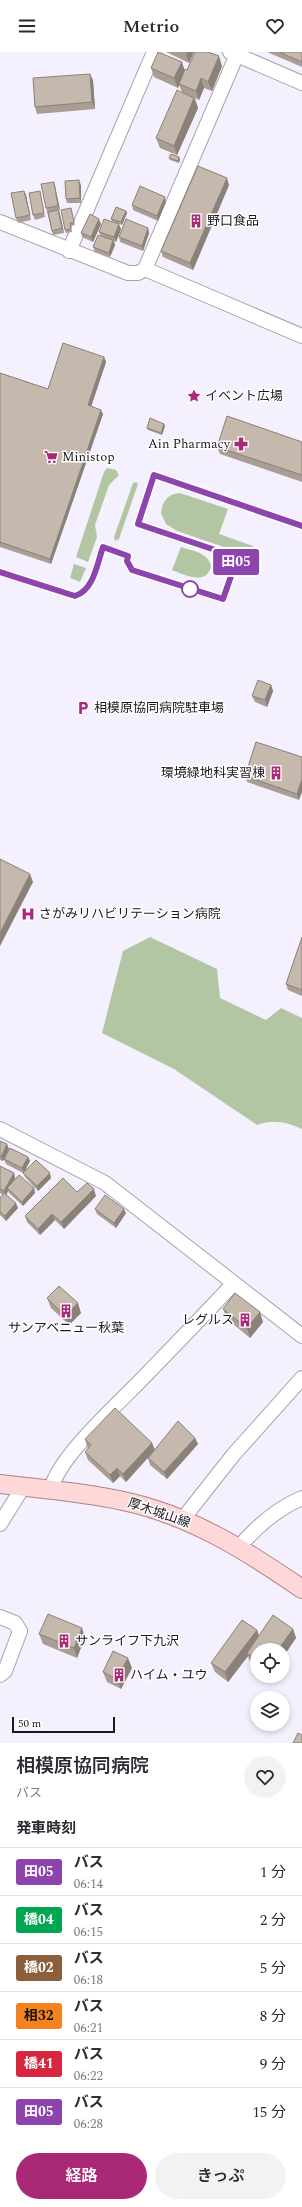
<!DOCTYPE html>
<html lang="ja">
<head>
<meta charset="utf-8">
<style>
	:root { --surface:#fff; --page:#f2f2f3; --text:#2b2b33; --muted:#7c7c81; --line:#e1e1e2; --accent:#a92977 }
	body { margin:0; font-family:Spectral,"Noto Sans JP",serif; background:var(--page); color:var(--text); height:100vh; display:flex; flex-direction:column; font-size:15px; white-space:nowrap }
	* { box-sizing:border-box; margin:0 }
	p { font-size:13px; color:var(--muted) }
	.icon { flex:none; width:22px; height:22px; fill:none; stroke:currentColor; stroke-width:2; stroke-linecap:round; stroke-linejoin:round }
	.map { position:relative; height:1691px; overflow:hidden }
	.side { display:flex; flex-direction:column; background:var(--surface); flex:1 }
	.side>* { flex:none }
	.badge { padding:0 8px; border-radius:3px; font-size:14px; line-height:26px }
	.fabs { position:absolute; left:250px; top:1591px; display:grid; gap:8px }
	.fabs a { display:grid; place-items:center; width:40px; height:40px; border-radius:50%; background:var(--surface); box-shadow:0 2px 6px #0003; font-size:20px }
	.scale { position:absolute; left:12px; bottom:10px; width:103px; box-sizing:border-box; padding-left:4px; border:2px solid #1b181e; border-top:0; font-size:11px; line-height:14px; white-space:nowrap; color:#1b181e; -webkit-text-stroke:3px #fff; paint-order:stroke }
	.map>.badge { position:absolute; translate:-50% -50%; box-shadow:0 0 0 2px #fff }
	h2 { padding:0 16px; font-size:15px; line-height:36px }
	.round { display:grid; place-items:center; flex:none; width:42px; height:42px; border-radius:21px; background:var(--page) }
	.headline { display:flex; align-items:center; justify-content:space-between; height:68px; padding:0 16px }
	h1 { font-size:19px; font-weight:600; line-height:30px }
	.primary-button { display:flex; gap:8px; margin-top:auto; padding:8px 16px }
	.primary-button a { flex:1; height:46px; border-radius:24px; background:var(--accent); color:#fff; font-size:16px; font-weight:600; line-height:46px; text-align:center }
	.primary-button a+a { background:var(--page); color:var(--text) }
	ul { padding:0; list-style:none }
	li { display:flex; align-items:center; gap:12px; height:48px; padding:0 16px; border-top:1px solid var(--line) }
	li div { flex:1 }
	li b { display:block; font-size:15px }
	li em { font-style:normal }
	li .badge { min-width:44px; font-weight:700; text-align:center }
	header { display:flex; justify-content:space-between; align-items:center; height:52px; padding:0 16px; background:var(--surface); font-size:18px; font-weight:600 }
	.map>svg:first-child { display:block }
</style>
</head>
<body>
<header><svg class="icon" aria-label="menu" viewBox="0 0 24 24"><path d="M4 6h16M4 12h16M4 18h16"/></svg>Metrio<svg class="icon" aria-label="heart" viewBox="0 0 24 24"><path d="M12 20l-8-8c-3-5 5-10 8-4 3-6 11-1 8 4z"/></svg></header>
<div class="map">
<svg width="302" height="1691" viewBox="0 0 302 1691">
	<rect width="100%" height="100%" fill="#f5f0fd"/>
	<path fill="#b3c6a4" d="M107 416 116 418 119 423 109 433 95 473 97 485 88 510 76 505 104 420Z
		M136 430 138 432 119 487 115 489 114 485 133 431Z
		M180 441 228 457 219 482 253 494 250 504 177 479 166 472 161 461C162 449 168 442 180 441Z
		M181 495C192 499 208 500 211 514 207 534 185 523 172 518Z
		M74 512 86 516 80 530 70 526Z
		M150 885 217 917 220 946 266 968 281 956 302 966V1077C286 1070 274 1067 257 1073L174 1017 102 981 123 899Z"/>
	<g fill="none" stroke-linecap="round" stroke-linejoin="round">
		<g stroke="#a8a2b0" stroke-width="16">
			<path id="minor" d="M230 0 302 31
				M0 170 128 221H138L145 217 238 0
				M69 199 154 0
				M145 217 302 284
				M0 1077 105 1131 302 1284
				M51 1438C57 1406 120 1350 143 1326 174 1294 204 1263 234 1231
				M182 1468 234 1402 302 1326
				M0 1472 23 1435
				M239 1495C257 1474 276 1457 302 1446
				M0 1565 15 1571 20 1579 5 1619 0 1623"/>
		</g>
		<g stroke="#ae8386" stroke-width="20">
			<path id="major" d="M0 1432C41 1437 83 1440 123 1449 190 1463 247 1499 302 1537"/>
		</g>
		<use href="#minor" stroke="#fff" stroke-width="14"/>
		<use href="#major" stroke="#fed7d8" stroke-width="18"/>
	</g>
	<path fill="#a99e95" d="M166 0H194L189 11Z
		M267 0H302V15Z
		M182 10 184 18H187L222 14 212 39 204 36 199 48 195 46 198 56 177 103 160 96 156 86 182 40 179 33 178 36 154 25 151 16Z
		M93 28 95 57 37 62 35 55Z
		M169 106 180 107 179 111 170 108Z
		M81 133V151H67L66 147Z
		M229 133 193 218 163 205 161 199Z
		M55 134 60 158H59L64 181 53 183 46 156Z
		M24 139 26 143 31 168 18 171 16 166Z
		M40 139 41 144 45 165 35 168 33 163Z
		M166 150 158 169 133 158 132 153Z
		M71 156 75 173 71 174 72 180 66 181 65 178Z
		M126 159 127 161 122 173 112 169 111 167Z
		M101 172 93 190 82 185 81 181Z
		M148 176 149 181 143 199 120 190 119 185Z
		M121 177 116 190 114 189 115 193 110 205 95 200 93 195 101 184 99 180Z
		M104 305 106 310 91 354 103 362 51 512 0 495V321L48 337Z
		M164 372 165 374 162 383 148 378 147 376Z
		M302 390V430L220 402 217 395Z
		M271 633 273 639 267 655 255 650 252 644Z
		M302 705 299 748 247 730 245 724Z
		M302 885V944L288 938 286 932Z
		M0 1089 9 1097 3 1109 0 1108Z
		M28 1105 30 1109 24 1119 51 1126 38 1139 25 1125 23 1121 6 1112 4 1107Z
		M0 1114 14 1121 15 1126 13 1130 34 1136 35 1141 23 1154 9 1141 8 1139 6 1143 18 1156 6 1169 0 1163V1146L3 1143 0 1141Z
		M77 1140 96 1144 64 1177 55 1168 40 1183 27 1170 25 1164Z
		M95 1157 126 1161 116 1176 97 1162Z
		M47 1246 81 1261 69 1273 51 1256Z
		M223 1257 263 1270 250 1286 227 1267Z
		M195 1386 198 1392 167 1427 150 1413 148 1406V1405L126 1430 120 1424 113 1431 88 1408 85 1400 88 1396 87 1395 85 1387 152 1391 154 1398Z
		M293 1577 296 1586 283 1605V1598H257V1615L250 1610 248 1604 228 1630 215 1620 211 1611 257 1578 259 1584Z
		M39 1582 85 1585 77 1606 43 1592Z
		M132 1616 121 1637 107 1630 103 1620Z"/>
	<path fill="#8a8179" d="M186 0H194L189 11 186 1Z
		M219 4 222 14 212 39 208 30Z
		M182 10 185 20 179 32V33L178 36 174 26Z
		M90 22 93 28 95 57 92 50Z
		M201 26 204 36 199 48 196 39Z
		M194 46 198 56 177 103 174 94Z
		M179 105 180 107 179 111 178 109Z
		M227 126 229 133 193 218 190 211Z
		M79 128 81 133V151L80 146Z
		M54 130 55 134 60 158 58 154Z
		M24 139 26 143 31 168 30 163Z
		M165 145 166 150 158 169 157 164Z
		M58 158 60 162 64 181 62 176Z
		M126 159 127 161 122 173 121 170Z
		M99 167 101 172 93 190 91 185Z
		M119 172 121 177 116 190 114 185Z
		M148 176 149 181 143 199 142 194Z
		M113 188 115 193 110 205 109 201Z
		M104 305 106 310 90 358 88 353Z
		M101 358 103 362 51 512 50 507Z
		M164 372 165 374 162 383 161 381Z
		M271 633 273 639 267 655 265 648Z
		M302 727V740L299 748 297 742Z
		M30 822 33 830 0 894V881Z
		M7 1092 9 1097 3 1109 1 1105Z
		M28 1105 30 1109 24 1121 22 1116Z
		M14 1121 15 1126 9 1138 7 1136 8 1139 6 1144 4 1139Z
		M50 1121 51 1126 38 1139 37 1134Z
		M34 1136 35 1141 23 1154 22 1150Z
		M94 1137 96 1144 64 1177 61 1170Z
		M16 1151 18 1156 6 1169 5 1164Z
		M124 1157 126 1161 116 1176 114 1171Z
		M52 1162 55 1168 40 1183 38 1177Z
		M78 1251 81 1261 69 1273 65 1264Z
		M260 1260 263 1270 250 1286 247 1276Z
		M195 1386 198 1392 167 1427 164 1420Z
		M152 1391 155 1398 126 1430 123 1422Z
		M117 1416 120 1424 113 1431 110 1423Z
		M82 1576 85 1585 77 1606 74 1596Z
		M293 1577 296 1586 283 1605V1598H278Z
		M257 1578 260 1588 247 1601 248 1604 228 1630 225 1620Z
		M128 1606 132 1616 121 1637 117 1627Z"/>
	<path fill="#c5b8ad" stroke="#8a8179" d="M158 0 182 10 174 26 151 16Z
		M195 0H208L219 4 208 30 201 26 196 39 179 32 185 17 187 18Z
		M279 0H302V10Z
		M90 22 92 50 35 55 33 26Z
		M177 38 194 46 174 94 156 86Z
		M171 102 179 105 178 109 169 106Z
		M198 114 227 126 190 211 161 199Z
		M79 128 80 146 66 147 65 129Z
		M54 130 58 154 46 156 41 132Z
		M140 134 165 145 157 164 132 153Z
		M24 139 30 163 16 166 11 141Z
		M40 139 44 161 33 163 29 141Z
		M116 155 126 159 121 170 111 167Z
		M71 156 74 170 70 171 71 177 65 178 61 158Z
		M58 158 62 176 52 179 48 160Z
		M90 162 99 167 91 185 81 181Z
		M104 167 119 172 114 185 99 180Z
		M126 167 148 176 142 194 119 185Z
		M98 183 113 188 109 201 93 195Z
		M63 291 104 305 88 353 101 358 50 507 0 490V321L48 337Z
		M227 364 302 390V423L217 395Z
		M150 366 164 372 161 381 147 376Z
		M258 628 271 633 265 648 252 644Z
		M256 690 302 705V727L297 742 245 724Z
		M0 807 30 822 0 881Z
		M302 885V938L286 932Z
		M0 1089 7 1092 1 1105 0 1104Z
		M10 1096 28 1105 22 1116 4 1107Z
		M36 1108 50 1121 37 1134 23 1121Z
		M0 1114 14 1121 4 1139 0 1137Z
		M19 1123 34 1136 22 1150 7 1136Z
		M63 1126 77 1140 87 1131 94 1137 61 1170 52 1162 38 1177 25 1164Z
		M4 1141 16 1151 5 1164 0 1160V1146Z
		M105 1143 124 1157 114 1171 95 1157Z
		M59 1234 78 1251 65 1264 47 1246Z
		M235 1241 260 1260 247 1276 223 1257Z
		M115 1356 152 1391 123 1422 117 1416 110 1423 85 1400 91 1393 85 1387Z
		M178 1369 195 1386 164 1420 148 1406Z
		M48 1562 82 1576 74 1596 39 1582Z
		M273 1563 293 1577 278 1598H257V1608L247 1601Z
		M242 1568 257 1578 225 1620 211 1611Z
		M113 1599 128 1606 117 1627 103 1620Z
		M298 1681 302 1683V1691H293Z"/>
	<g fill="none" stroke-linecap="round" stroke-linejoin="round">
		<g stroke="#fff" stroke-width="9">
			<path id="line" d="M0 520 75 544C94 538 97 512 103 495L128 504 127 509 132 518 223 547 236 510 233 504 138 472 154 423 302 474"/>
		</g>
		<use href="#line" stroke="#8e44ad" stroke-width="6"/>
	</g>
	<defs>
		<g id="building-bare" transform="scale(1.08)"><path d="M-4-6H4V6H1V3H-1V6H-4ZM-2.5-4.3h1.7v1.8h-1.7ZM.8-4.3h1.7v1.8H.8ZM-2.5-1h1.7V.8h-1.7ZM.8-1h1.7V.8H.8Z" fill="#a92977" stroke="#fff" stroke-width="2.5" paint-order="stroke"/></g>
		<g id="sight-bare" transform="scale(1.08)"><path d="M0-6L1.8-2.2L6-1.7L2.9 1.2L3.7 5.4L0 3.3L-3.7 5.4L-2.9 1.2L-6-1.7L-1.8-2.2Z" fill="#a92977" stroke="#fff" stroke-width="2.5" paint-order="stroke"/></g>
		<g id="pharmacy-bare" transform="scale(1.08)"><path d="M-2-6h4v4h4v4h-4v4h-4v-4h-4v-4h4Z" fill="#a92977" stroke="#fff" stroke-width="2.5" paint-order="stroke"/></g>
		<g id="supermarket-bare" transform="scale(1.08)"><path d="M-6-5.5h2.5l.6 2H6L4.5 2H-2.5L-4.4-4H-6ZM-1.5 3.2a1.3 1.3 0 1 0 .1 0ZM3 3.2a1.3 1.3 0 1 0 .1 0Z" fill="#a92977" stroke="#fff" stroke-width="2.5" paint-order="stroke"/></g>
		<g id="parking-bare" transform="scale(1.08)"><path d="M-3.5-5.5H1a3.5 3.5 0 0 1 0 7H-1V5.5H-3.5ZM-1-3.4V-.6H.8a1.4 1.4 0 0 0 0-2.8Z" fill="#a92977" stroke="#fff" stroke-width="2.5" paint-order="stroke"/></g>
		<g id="hospital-bare" transform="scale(1.08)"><path d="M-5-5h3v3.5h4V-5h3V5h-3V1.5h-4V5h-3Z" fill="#a92977" stroke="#fff" stroke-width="2.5" paint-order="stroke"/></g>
	</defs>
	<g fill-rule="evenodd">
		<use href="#building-bare" x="196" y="169"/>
		<use href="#sight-bare" x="194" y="344"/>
		<use href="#pharmacy-bare" x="241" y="392"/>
		<use href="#supermarket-bare" x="51" y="405"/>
		<use href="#parking-bare" x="83" y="656"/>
		<use href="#building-bare" x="276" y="721"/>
		<use href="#hospital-bare" x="28" y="862"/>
		<use href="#building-bare" x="66" y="1259"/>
		<use href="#building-bare" x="245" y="1268"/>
		<use href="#building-bare" x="64" y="1589"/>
		<use href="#building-bare" x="119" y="1623"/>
	</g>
	<circle fill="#fff" stroke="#8e44ad" stroke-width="2" cx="190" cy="537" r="8"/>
	<g text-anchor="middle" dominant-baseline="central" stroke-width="3" stroke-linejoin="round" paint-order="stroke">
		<g font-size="13" fill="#1b181e" stroke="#fff" text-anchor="start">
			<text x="207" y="169">野口食品</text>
			<text x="205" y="344">イベント広場</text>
			<text x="230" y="392" text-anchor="end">Ain Pharmacy</text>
			<text x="62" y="405">Ministop</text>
			<text x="94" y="656">相模原協同病院駐車場</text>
			<text x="265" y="721" text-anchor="end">環境緑地科実習棟</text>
			<text x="39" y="862">さがみリハビリテーション病院</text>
			<text x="234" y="1268" text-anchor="end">レグルス</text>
			<text x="66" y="1276" text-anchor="middle">サンアベニュー秋葉</text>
			<text x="75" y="1589">サンライフ下九沢</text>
			<text x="130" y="1623">ハイム・ユウ</text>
		</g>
		<g font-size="13" fill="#1b181e" stroke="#fff">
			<text transform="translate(159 1461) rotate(19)">厚木城山線</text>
		</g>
	</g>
</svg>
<div class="fabs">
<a><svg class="icon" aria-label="locate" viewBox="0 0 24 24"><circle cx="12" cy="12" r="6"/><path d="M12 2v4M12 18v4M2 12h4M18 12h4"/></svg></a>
<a><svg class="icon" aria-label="layers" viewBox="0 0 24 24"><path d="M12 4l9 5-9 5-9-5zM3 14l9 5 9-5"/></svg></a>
</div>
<div class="scale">50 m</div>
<b class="badge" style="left:236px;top:510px;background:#8e44ad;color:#fff">田05</b>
</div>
<section class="side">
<div class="headline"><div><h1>相模原協同病院</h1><p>バス</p></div><a class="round"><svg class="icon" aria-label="heart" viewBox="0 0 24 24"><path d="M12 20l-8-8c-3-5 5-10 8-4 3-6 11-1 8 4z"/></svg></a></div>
<h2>発車時刻</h2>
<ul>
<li><span class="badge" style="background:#8e44ad;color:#fff">田05</span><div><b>バス</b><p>06:14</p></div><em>1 分</em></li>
<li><span class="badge" style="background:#00a651;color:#fff">橋04</span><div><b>バス</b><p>06:15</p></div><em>2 分</em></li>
<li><span class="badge" style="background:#8b5e3c;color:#fff">橋02</span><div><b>バス</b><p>06:18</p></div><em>5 分</em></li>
<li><span class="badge" style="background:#f58220;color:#111">相32</span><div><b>バス</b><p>06:21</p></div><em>8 分</em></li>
<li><span class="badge" style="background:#d7263d;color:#fff">橋41</span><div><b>バス</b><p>06:22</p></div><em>9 分</em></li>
<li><span class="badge" style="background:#8e44ad;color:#fff">田05</span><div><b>バス</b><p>06:28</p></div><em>15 分</em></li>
</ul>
<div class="primary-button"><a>経路</a><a>きっぷ</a></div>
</section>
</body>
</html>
